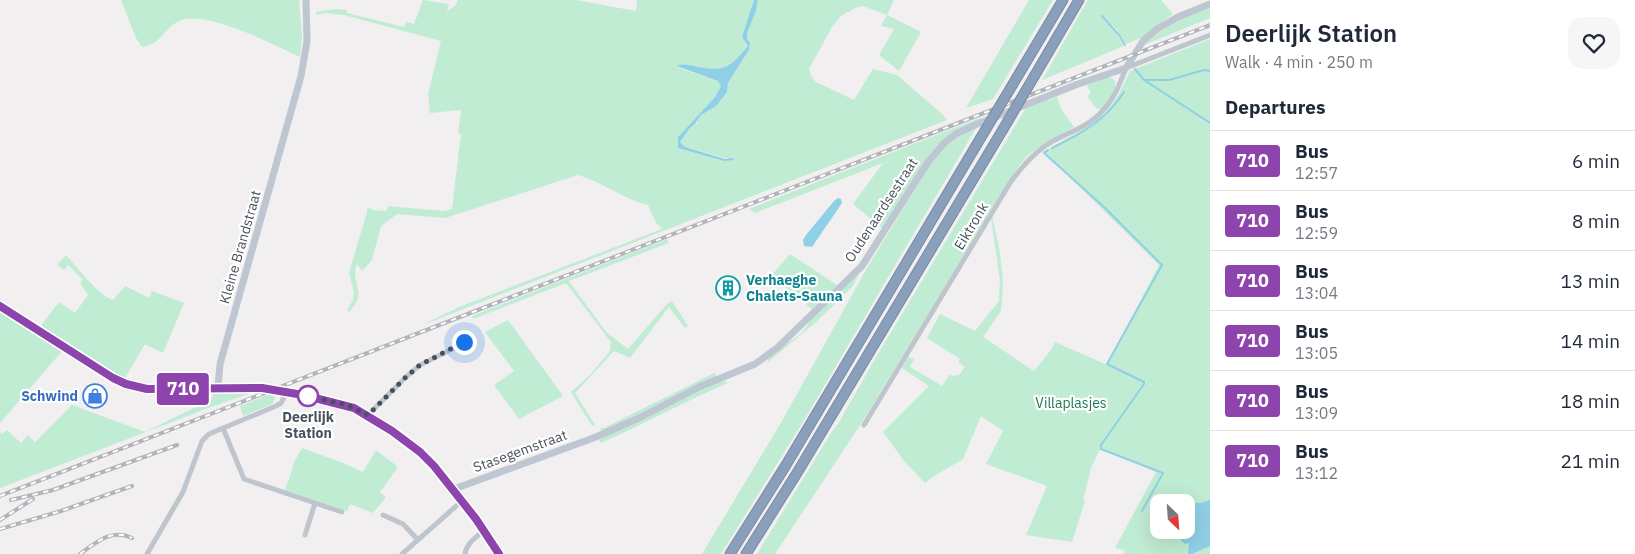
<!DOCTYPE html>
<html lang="en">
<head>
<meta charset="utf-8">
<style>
	:root { --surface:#fff; --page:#f6f6f7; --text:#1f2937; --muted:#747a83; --line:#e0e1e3 }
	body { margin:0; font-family:"IBM Plex Sans",sans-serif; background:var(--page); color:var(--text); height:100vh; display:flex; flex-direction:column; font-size:19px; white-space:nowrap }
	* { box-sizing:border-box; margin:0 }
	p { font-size:16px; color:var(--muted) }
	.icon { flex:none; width:28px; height:28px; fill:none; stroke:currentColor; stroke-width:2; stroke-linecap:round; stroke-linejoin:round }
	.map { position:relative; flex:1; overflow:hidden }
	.details { display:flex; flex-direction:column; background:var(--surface); width:425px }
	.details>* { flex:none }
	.badge { padding:0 10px; border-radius:4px; font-size:18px; line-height:32px }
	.needle { width:32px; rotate:155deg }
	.controls { position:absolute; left:1150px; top:494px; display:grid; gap:10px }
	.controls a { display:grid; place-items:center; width:45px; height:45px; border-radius:10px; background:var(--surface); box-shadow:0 5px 20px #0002; font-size:25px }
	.you { position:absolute; width:25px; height:25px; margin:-12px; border:4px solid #fff; border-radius:50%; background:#1a73e8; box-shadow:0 0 0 8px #1a73e833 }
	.map>.badge { position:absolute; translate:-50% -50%; box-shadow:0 0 0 2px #fff }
	h2 { padding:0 15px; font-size:19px; line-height:45px }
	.round { display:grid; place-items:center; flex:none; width:52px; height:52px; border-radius:15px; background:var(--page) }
	.overview { display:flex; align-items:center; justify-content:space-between; height:85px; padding:0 15px }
	h1 { font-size:24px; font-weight:600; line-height:38px }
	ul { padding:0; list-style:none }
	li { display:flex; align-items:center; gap:15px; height:60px; padding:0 15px; border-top:1px solid var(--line) }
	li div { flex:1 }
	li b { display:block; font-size:19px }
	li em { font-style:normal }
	li .badge { min-width:55px; font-weight:700; text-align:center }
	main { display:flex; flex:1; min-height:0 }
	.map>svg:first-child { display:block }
</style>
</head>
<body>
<main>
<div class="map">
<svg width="1210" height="554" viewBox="0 0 1210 554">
	<rect width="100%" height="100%" fill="#f1efef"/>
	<path fill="#c0ecd3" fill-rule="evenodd" d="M121 0H299L302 37 300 57C274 45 206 9 179 21 163 29 162 44 142 47L136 38Z
		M423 0 449 4 447 11 455 6 458 0H576L636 11 637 0H754L745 42 748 46C742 53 733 64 725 68 715 73 690 65 680 64L679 68 718 81 721 86 715 97 678 137V148L724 161 729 159 685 147 680 142 689 129 696 124 701 115 727 92 728 83 749 50 750 43 747 38V33L756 11 758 0H894L887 15 921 32 899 71 879 55 894 29 881 26 887 15 863 6 855 8 841 16 832 27 809 69 812 78 816 82 854 100 873 69 897 75 942 114 947 120 420 326 459 307 662 229 656 223 648 205C623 199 603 182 578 175L445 218 397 214 381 226 372 260 362 271 357 264C351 278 362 288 357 301 355 305 352 308 350 312L347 310 353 300 354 292 349 273 367 212V207L374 210 387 211 388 206 443 211 452 209 461 134 458 133 461 110 430 113 428 94 441 41 344 15 325 13 316 15V12L337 9 347 10V13L404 27 406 22 414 24Z
		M1029 0H1053L993 99 966 108Z
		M1088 0H1161L1173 14 1143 37 1126 44 1117 30 1104 17 1103 19 1117 34 1124 46 1042 80Z
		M1210 7V18L1144 45C1163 27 1185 16 1210 7Z
		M1210 39V554H1124L1125 550 1115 548 1156 472 1100 449 1091 468 1083 500 1085 501 1072 542 1026 535 1047 486 986 464 1003 431 981 416 963 459 934 476 925 483 904 461 883 432 929 386 902 368 908 357 914 359 910 367 942 386 950 374 952 376 959 375 965 367 958 362 960 359 927 338 940 314 975 331 999 301 1000 280 991 218 992 215 1000 253 1003 281 1002 301 1001 311 983 337 1034 371 1051 350 1055 342 1155 386 1107 364 1159 265 1043 151C1052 148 1058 143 1067 138 1104 118 1113 109 1130 71ZM1159 502H1186V530H1159Z
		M1110 77 1115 81C1117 92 1107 102 1100 110L1096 108 1087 96 1091 93 1087 85 1104 78Z
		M1057 97 1061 109 1074 127 1045 143 1028 155 1019 166 996 201 866 416 775 554H757L833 430 838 424 875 359 1026 108Z
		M982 117 980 120 935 148 926 159 883 229 853 204 883 163 755 213 749 209Z
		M976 128 803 422 721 554H702L782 421 867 268 931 163 945 146 960 136Z
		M667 239 669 243 569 281 606 332 628 349 667 304 672 301 688 326 685 328 669 307 630 358 614 351 575 393 595 425 592 426 571 392 590 375 610 351 611 342 566 283 473 319 472 316Z
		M790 254 837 285 812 309 771 276Z
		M66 255C77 267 99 296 113 300L125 286 149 298 152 291 184 303 163 353 145 344 125 378 113 373 40 327 59 302 75 313 88 295 80 283 83 280 68 265 64 270 57 265Z
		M859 273 853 286 814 324 768 362V359C772 356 776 351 780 348 790 340 805 335 809 321Z
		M0 309 63 350 0 423Z
		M508 320 563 396 519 419 494 385 514 371 485 332Z
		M714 373 716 375 715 377 603 432 599 428H604Z
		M725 381 728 383C685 401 644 424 601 443L599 441 603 437 687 396 718 382Z
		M251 391V393L211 407 0 488V432L2 434 7 430 21 443 28 435 35 442 72 405 145 432 212 399 213 392Z
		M272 393 275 398 272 404 243 416 240 406Z
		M302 448 343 463 363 472 376 450 398 467 380 492 386 497 373 513 350 504 347 511 285 490 293 467 292 466Z"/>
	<path fill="#90d0e6" d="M754 0H758L756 11 747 33V38L750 43 749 50 728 83 727 92 716 106 701 115 695 124 689 129 680 142 685 147 725 159 733 158 734 160 724 161 678 148V137L715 97 721 86 718 81 679 67 678 65C684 64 691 65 698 67 726 72 730 67 748 46L742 37Z
		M838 198 841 199 842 203 812 247 804 246 803 240 806 235 834 201Z
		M1210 500V546L1192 554H1188L1189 543 1185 544 1170 530H1186L1185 502 1200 503Z"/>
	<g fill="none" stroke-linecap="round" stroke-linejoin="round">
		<path stroke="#90d0e6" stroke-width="2" d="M1102 16 1119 35 1125 45
			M1135 69 1144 80H1169L1204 70 1210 71
			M1144 80 1210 123
			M1052 148C1081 134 1106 120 1124 92
			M1048 150 1044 153 1104 207 1162 265 1107 364 1144 382V384L1101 445V449L1163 473 1142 511"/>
		<g stroke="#758aa6" stroke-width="11">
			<path id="highway" d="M1035 75 1079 0
				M1013 84 1063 0
				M730 554 786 465 980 139
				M746 554 797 473 1002 131"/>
		</g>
		<path stroke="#bec5cd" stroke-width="5" d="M368 415 406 377 420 365 464 343
			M864 425 1010 183C1020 169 1031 156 1045 146 1064 133 1089 128 1104 109 1115 97 1120 83 1126 68L1210 35
			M223 428 244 479 342 512
			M383 515 403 524 418 540
			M305 535 315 503
			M147 554 183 492 202 441 209 434 276 406 281 403 287 392
			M402 554 463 500
			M465 554C466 544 477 536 485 530"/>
		<path stroke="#bec6d1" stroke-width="7" d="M0 306 113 378 126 384 147 389 263 388 303 395 354 408 393 431 420 452 434 466 476 519 499 554
			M218 388 220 364 301 76 307 41 306 0
			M454 489 596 437 639 418 699 387 755 364 777 348 862 266 928 162 944 143 956 134 975 125 1078 84 1126 68 1143 41 1157 29 1178 17 1210 4"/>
		<use href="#highway" stroke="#8a9fba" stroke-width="9"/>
		<g stroke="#b1b4b9" stroke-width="4">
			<path id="rail" d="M0 496 1210 25
				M11 500 53 490 177 445
				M0 520 33 499
				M0 529 61 511 132 486
				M80 554C95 543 112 528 132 538"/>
		</g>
		<use href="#rail" stroke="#fff" stroke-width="2" stroke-dasharray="5.5" stroke-linecap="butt"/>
		<g stroke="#758aa6" stroke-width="11" stroke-linecap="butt">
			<path id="highway-bridge" d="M1002 131 1035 75
				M980 139 1013 84"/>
		</g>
		<use href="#highway-bridge" stroke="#8a9fba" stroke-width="9"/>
	</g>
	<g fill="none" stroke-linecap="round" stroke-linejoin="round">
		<g stroke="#fff" stroke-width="11">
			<path id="line" d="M0 306 113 378 126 384 147 389 262 388 303 395 354 408 392 431 420 452 434 466 476 519 499 554"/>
		</g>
		<use href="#line" stroke="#8e44ad" stroke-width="8"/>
		<path stroke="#48515b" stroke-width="5" stroke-dasharray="0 9" d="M308 396 303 395 347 405 368 415 406 377 420 365 464 342"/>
	</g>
	<defs>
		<g id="building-ring" transform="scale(1.25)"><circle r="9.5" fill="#fff" stroke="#0f9aa8" stroke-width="1.5"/><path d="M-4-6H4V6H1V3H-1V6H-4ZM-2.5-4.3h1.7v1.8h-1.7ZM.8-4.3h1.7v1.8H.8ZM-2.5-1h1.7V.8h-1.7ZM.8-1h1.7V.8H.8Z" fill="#0f9aa8"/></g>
		<g id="shop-ring" transform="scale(1.25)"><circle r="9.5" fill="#fff" stroke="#3f7fe0" stroke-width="1.5"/><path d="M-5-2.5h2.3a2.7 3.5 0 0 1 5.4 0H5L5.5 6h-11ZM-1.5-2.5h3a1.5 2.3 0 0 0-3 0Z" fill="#3f7fe0"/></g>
	</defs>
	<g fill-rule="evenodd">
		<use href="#building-ring" x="728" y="288"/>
		<use href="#shop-ring" x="95" y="396"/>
	</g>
	<circle fill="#fff" stroke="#8e44ad" stroke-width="2.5" cx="308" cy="396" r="10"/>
	<g text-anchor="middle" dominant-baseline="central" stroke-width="4.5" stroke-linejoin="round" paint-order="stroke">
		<g font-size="14" fill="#48515b" stroke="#fff">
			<text transform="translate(881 210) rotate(-57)">Oudenaardsestraat</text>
			<text transform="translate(971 226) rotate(-59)">Eiktronk</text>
			<text transform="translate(240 247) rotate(-74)">Kleine Brandstraat</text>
			<text transform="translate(520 451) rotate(-20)">Stasegemstraat</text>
		</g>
		<g font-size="14" font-weight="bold" fill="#0d838f" stroke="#fff" text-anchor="start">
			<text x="746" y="280">Verhaeghe<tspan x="746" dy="16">Chalets-Sauna</tspan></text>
		</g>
		<g font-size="14" font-weight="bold" fill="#366cbe" stroke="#fff" text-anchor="end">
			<text x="78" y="396">Schwind</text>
		</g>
		<g font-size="14" fill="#1d784f" stroke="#fff">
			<text x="1071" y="403">Villaplasjes</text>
		</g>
		<g font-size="14" font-weight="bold" fill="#48515b" stroke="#fff">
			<text x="308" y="417">Deerlijk<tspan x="308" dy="16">Station</tspan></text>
		</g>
	</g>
</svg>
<div class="controls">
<a><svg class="needle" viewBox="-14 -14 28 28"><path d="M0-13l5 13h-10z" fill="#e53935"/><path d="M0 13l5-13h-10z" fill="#747a83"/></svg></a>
</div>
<div class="you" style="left:464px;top:342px"></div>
<b class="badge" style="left:183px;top:389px;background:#8e44ad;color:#fff">710</b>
</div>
<section class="details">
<div class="overview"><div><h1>Deerlijk Station</h1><p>Walk · 4 min · 250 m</p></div><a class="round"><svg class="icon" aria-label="heart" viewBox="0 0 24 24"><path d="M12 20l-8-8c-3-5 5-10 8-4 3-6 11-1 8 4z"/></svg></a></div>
<h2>Departures</h2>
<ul>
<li><span class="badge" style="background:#8e44ad;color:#fff">710</span><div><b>Bus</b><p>12:57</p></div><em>6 min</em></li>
<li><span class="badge" style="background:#8e44ad;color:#fff">710</span><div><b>Bus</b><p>12:59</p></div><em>8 min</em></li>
<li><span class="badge" style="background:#8e44ad;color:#fff">710</span><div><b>Bus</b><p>13:04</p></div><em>13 min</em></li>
<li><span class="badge" style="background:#8e44ad;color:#fff">710</span><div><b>Bus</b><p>13:05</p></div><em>14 min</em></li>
<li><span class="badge" style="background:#8e44ad;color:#fff">710</span><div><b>Bus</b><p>13:09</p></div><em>18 min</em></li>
<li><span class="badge" style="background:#8e44ad;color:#fff">710</span><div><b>Bus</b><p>13:12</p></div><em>21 min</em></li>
</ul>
</section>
</main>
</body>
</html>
